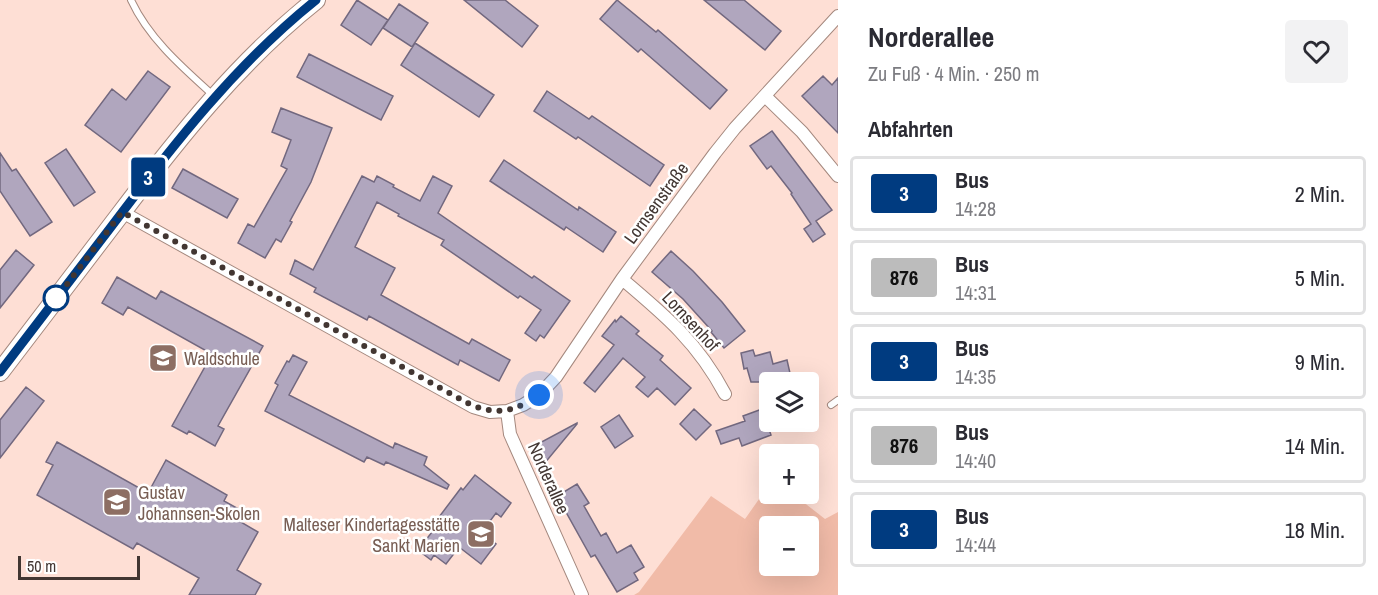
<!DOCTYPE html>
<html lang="de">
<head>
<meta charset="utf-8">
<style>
	:root { --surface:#fff; --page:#f2f2f3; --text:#2b2b33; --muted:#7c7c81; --line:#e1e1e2 }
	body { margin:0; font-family:"Archivo Narrow",sans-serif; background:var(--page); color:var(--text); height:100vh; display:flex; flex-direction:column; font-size:22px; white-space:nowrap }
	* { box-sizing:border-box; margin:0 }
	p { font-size:20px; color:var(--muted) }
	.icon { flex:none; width:33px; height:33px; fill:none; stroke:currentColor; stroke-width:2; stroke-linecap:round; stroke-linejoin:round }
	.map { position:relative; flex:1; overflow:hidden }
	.panel { display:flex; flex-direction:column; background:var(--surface); width:540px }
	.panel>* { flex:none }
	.badge { padding:0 12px; border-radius:4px; font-size:21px; line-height:39px }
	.buttons { position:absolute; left:759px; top:372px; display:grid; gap:12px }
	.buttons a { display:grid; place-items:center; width:60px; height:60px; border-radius:6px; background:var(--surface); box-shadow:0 6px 24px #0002; font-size:30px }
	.scale { position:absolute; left:18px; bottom:15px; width:122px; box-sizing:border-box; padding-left:6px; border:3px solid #423632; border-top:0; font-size:16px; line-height:21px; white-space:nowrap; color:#423632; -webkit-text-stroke:4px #fff; paint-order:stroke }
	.you { position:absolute; width:30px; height:30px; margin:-15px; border:4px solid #fff; border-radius:50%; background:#1a73e8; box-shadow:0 0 0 9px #1a73e833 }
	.map>.badge { position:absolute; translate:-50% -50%; box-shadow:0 0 0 3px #fff }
	h2 { padding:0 30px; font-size:22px; line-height:54px }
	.round { display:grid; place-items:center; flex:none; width:63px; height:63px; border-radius:6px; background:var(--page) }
	.overview { display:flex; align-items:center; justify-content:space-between; height:102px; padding:0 30px }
	h1 { font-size:28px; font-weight:700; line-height:45px }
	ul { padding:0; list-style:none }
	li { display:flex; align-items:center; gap:18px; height:75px; margin:0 12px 9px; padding:0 18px; border:3px solid var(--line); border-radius:6px }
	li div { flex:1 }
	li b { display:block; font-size:22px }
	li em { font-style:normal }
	li .badge { min-width:66px; font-weight:700; text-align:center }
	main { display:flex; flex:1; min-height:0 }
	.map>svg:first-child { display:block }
</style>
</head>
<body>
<main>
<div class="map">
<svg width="838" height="595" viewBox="0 0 838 595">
	<rect width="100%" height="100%" fill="#fedfd5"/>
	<path fill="#f1bba8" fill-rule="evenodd" d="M769 485 770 494H793L825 519 838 512V595H634L639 592 711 496 745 519ZM770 526H808V566H770Z"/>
	<path fill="#b0a6be" stroke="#72687f" stroke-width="1.5" d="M357 0 388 20 371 45 341 25Z
		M464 0H505L538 26 522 47Z
		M617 0 656 32 658 30 727 90 710 109 641 49 638 52 600 19Z
		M704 0H744L781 31 765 50Z
		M399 4 428 23 412 47 383 28Z
		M415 43 494 95 479 117 401 65Z
		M309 54 393 96 381 120 297 77Z
		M148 71 170 87 121 152 85 125 112 89 126 100Z
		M823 76 832 85 838 78V133L802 96Z
		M547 91 589 119 592 116 664 165 650 186 578 137 576 139 534 111Z
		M281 108 332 128 311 182 290 221 292 222 281 242 276 239 265 258 238 243 248 224 254 227 287 169 281 166 291 140 272 132Z
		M772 131 832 210 816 221 825 234 813 242 804 229 811 224 791 194 792 193 771 166 767 169 750 146Z
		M66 149 95 192 74 206 45 163Z
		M0 153 12 171 16 169 52 222 30 236 0 191Z
		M504 160 578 210 579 207 616 232 603 252 566 227 564 230 490 181Z
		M183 169 238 199 227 218 172 188Z
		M362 176 374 182 377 176 394 185 393 187 420 201 433 176 452 186 438 213 532 278 534 276 570 301 544 338 540 335 536 341 525 333 541 310 520 296 518 298 441 245 444 240 398 216 399 214 377 202 355 247 395 268 381 295 469 344 472 339 510 360 499 381 460 360 458 365 369 316 367 320 314 292 316 288 290 274 295 260 313 270Z
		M16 250 34 265 0 308V270Z
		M671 251 693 271 722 302 745 331 724 348 711 332 712 331 683 299 652 272Z
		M117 277 156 299 161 291 263 346 218 426 224 429 215 446 189 431 187 434 172 426 212 354 128 307 123 315 102 303Z
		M621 316 639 331 636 334 663 356 660 360 691 388 675 405 657 388 648 397 636 387 645 377 623 358 595 392 584 383 614 345 602 336 615 320 616 322Z
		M753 350 755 356 770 352 773 364 787 360 792 382H777L776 379 763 382H751L747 368 744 369 741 353Z
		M293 355 307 362 289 395 393 448 395 443 427 457 424 465 449 485 447 489 386 462 384 465 367 457 364 462 265 411 278 385 275 383 287 361 289 362Z
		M26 387 44 401 0 458V420Z
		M694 409 711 425 696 440 680 424Z
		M762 409 771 435 742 446 739 438 721 444 716 431 745 421 743 416Z
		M619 415 633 436 615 448 601 427Z
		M577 423V424L544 464 534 446Z
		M57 442 148 493 166 460 227 495 224 501 244 512 239 521 258 532 237 570 261 584 255 595H189L199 578 137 543 133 549 37 495 53 465 46 462Z
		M475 475 511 503 501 517 496 513 481 533 496 544 481 564 459 547 446 564 434 555 431 560 418 550 439 523 436 521 461 488 463 490Z
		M577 484 589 503 584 506 601 536 606 533 617 553 631 545 644 567 634 573 638 580 617 592 595 555 591 557 557 496Z"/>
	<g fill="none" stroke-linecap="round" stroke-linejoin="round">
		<g stroke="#a4887e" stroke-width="8">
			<path id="service" d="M131 0C149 39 183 68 214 96
				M831 405 838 400"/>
		</g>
		<g stroke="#a4887e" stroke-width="14">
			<path id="minor" d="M765 96 802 132 838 176
				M122 212 473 407 490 412 507 411 523 405 539 395 556 377 622 279 715 153 735 128 838 16
				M622 279C666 316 698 343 725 394
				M507 411 510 434 582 595"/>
		</g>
		<g stroke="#a4887e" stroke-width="20">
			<path id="secondary" d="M0 372C40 320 79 268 119 216 178 138 239 61 316 0"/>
		</g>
		<use href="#service" stroke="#fff" stroke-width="6"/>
		<use href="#minor" stroke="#fff" stroke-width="12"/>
		<use href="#secondary" stroke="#fff" stroke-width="18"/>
	</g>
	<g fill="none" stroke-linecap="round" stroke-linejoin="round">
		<g stroke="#fff" stroke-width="14">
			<path id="line" d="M0 372C37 324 74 275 111 227 173 145 236 64 316 0"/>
		</g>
		<use href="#line" stroke="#003b80" stroke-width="9"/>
		<path stroke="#423632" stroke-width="6" stroke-dasharray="0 10.8" d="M56 298 52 304 122 212 473 406C501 415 515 411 539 395"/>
	</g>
	<defs>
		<g id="school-square" transform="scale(1.5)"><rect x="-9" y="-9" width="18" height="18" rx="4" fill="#8d6e63" stroke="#fff"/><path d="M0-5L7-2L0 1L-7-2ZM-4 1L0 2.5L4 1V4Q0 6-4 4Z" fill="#fff"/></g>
	</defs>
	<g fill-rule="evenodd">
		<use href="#school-square" x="163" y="358"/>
		<use href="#school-square" x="117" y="502"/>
		<use href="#school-square" x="481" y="534"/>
	</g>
	<circle fill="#fff" stroke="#003b80" stroke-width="3" cx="56" cy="298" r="12"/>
	<g text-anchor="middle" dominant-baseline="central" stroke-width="5" stroke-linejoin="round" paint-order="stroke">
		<g font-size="18" fill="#423632" stroke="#fff">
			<text transform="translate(656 203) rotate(-54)">Lornsenstraße</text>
			<text transform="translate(691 321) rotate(47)">Lornsenhof</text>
			<text transform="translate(549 478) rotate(66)">Norderallee</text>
		</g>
		<g font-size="18" fill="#785e54" stroke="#fff" text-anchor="start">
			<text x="184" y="358">Waldschule</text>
			<text x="138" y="492">Gustav<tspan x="138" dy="21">Johannsen-Skolen</tspan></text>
			<text x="460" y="524" text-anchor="end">Malteser Kindertagesstätte<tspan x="460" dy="21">Sankt Marien</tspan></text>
		</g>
	</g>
</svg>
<div class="buttons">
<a><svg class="icon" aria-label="layers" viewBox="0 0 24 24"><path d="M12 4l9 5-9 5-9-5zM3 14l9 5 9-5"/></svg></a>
<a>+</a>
<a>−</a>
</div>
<div class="scale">50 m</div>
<div class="you" style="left:539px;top:395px"></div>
<b class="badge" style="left:148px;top:177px;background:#003b80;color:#fff">3</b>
</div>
<section class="panel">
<div class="overview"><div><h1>Norderallee</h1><p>Zu Fuß · 4 Min. · 250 m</p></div><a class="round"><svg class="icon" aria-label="heart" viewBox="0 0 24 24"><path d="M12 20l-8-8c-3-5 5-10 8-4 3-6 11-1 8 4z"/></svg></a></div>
<h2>Abfahrten</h2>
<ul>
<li><span class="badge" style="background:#003b80;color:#fff">3</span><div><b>Bus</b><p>14:28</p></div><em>2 Min.</em></li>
<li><span class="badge" style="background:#bcbcbc;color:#111">876</span><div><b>Bus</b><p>14:31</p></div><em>5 Min.</em></li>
<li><span class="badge" style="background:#003b80;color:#fff">3</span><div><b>Bus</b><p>14:35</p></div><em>9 Min.</em></li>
<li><span class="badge" style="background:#bcbcbc;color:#111">876</span><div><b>Bus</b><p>14:40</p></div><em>14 Min.</em></li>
<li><span class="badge" style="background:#003b80;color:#fff">3</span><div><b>Bus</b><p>14:44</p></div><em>18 Min.</em></li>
</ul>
</section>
</main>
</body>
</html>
